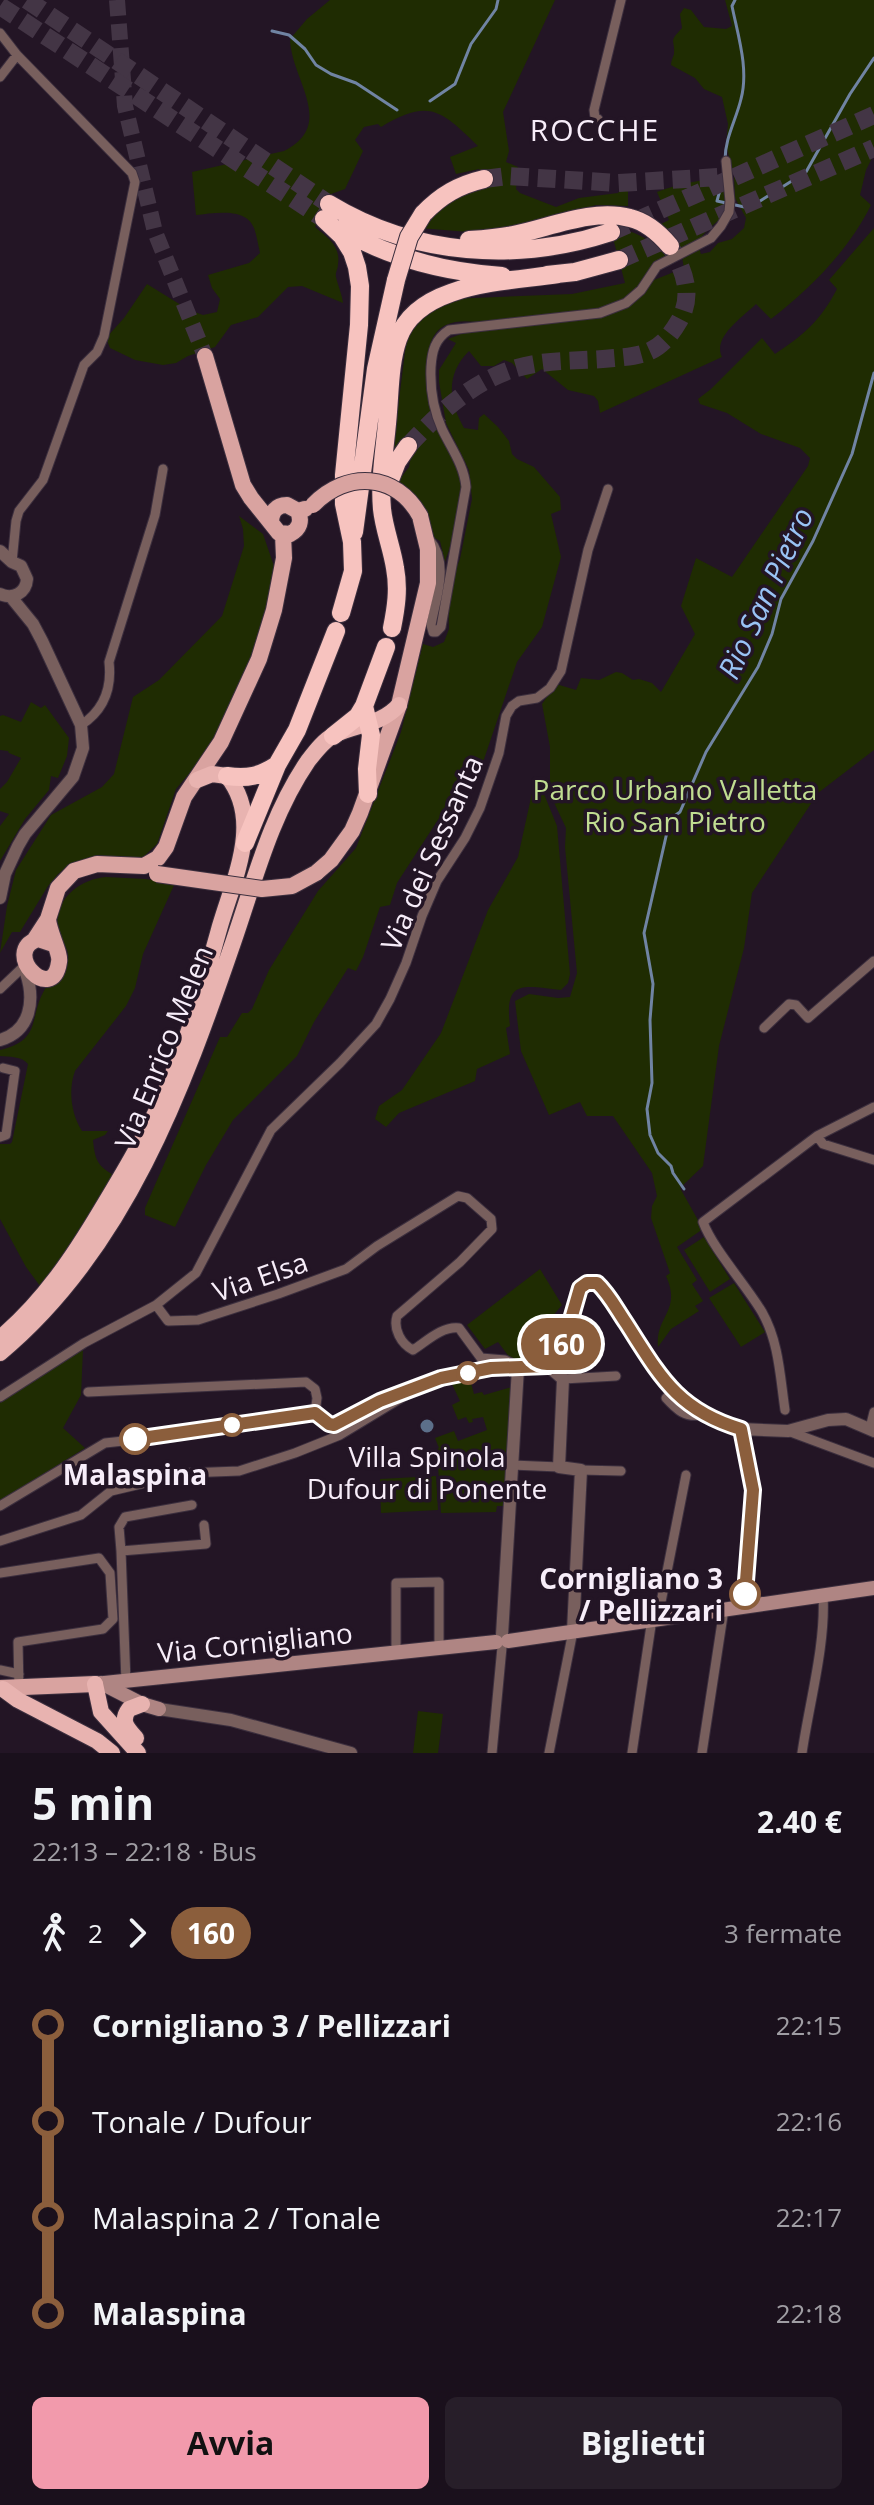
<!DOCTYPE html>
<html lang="it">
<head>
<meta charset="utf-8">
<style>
	:root { --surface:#1a101c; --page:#271e29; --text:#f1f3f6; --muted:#9f9da3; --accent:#f29aac }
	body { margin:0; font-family:"Open Sans",sans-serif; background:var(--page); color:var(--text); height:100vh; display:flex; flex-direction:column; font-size:30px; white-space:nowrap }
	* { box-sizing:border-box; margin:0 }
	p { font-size:26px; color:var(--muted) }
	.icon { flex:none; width:44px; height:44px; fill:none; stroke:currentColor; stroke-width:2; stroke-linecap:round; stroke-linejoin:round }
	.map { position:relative; height:1753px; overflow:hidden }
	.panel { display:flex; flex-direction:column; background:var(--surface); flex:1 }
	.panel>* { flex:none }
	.badge { padding:0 16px; border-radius:26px; font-size:28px; line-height:52px }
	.map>.badge { position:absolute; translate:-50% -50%; box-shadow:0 0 0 4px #fff }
	.legs { display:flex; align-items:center; gap:12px; height:88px; padding:0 32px; font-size:26px }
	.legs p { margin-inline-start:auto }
	.summary { display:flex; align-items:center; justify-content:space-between; height:136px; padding:0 32px }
	h1 { font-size:44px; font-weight:700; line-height:60px }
	.button { display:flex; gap:16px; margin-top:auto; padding:16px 32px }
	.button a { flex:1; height:92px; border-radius:12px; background:var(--accent); color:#111; font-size:32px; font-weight:700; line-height:92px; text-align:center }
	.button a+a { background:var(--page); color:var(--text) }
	ul { padding:0 32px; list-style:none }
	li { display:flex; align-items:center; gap:28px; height:96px; font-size:30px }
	li i { display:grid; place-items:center; width:12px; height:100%; margin:0 10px; background:currentColor }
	li i::after { content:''; width:20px; height:20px; margin:-10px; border:6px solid; border-radius:50%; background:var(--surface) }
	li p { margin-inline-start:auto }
	li:first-child i { background:linear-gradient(#0000 50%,currentColor 0) }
	li:last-child i { background:linear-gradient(currentColor 50%,#0000 0) }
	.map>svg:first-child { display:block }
</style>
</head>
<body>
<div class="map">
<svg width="874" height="1753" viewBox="0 0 874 1753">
	<rect width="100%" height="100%" fill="#231525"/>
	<path fill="#1f2c02" d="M330 0H555L503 112 509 151 506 162 518 167 516 189 520 193 556 207 579 198 618 193 623 187H628V206L596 205 520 226 469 232 419 228 432 211 488 182 479 169 456 174 450 157 478 146C441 110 429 98 381 127L378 124 364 127 355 140 363 151 345 189 331 194 315 227C327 237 341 246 338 264 338 270 335 272 336 277 338 286 342 294 343 303L302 286 288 287 258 317 231 325 215 347 188 356 176 363 163 365 135 360 110 348 106 338 124 318 147 284 189 310 203 315 217 312 220 299 212 288 208 275 249 263 260 253C258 245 257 236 254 228 246 207 214 213 196 215L192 172 284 151C337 124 291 80 290 39L307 19Z
		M725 0H874V154L866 170 860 195 871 205C849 250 810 289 771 319L756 304C743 317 712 337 722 357L600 413 598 401 594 396 568 390 542 369 527 379 512 363 504 360 494 366H481L469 351C446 374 448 400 464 428L478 430 479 418 484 414 498 427 509 441 512 454 517 459 534 467 560 497 561 510 551 514 561 557 542 627 517 662 481 768H465L455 814 443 812 397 883 390 905 380 907 363 957 356 971 348 968 314 1022 297 1056 233 1120 206 1165 175 1227 145 1215V1208L158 1178 220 1037H227L242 1013H248L252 1009 269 970 318 891 356 848 401 732 423 644 433 647 444 642 449 629 448 589 460 559 472 499 469 470 446 423 439 382V370L456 343 448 339 469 331 490 329 488 323C474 322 459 319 446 325 413 339 431 415 442 439 448 452 458 463 461 478 466 504 453 537 445 562L440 541 433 537 397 483 409 467 413 446 393 448 406 344 413 326 427 311 449 299 572 294 625 283 610 227C633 230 650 238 666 256L665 259 652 269 654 280 684 268 682 257 655 227 669 220 657 192C679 183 701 181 724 176 726 185 730 200 726 210 718 227 693 232 701 254L710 252 718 243 732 239 744 228 746 218 735 198 734 175 726 145 728 124 722 97 704 89 695 78 671 65C671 61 673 57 674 54 675 38 668 43 682 28L680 14 684 8 691 10 704 27 726 29 732 26Z
		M874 228V750L818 793 752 893 744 948 719 1046 703 1166 680 1188 703 1229 677 1247 697 1280 692 1284 703 1301 695 1306 699 1311 671 1329 658 1347C655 1316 682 1311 666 1276L670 1273 651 1218 652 1206 657 1196 652 1173 613 1116H587L580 1102 549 1115 521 1051 515 1001 529 994 558 998 570 997 577 973 565 847 566 828 550 794V747L542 704 556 684 576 690 581 678 599 680 616 672 622 673 633 680 639 679 652 683 661 692 695 634 681 606 696 558 732 577 808 466 810 458 800 448 761 434 727 413 700 404 698 399 711 389 762 338 775 354C805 334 820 321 837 289L829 280Z
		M239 516 263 534 274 566 269 597 256 646 219 738 176 789 157 844 141 859 68 866 58 874 48 886 20 932H12L0 953 7 906 16 870 51 815 102 787 114 774 133 697 159 680 222 616 244 546 243 529Z
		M31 702 41 708 45 705 69 738 67 756 58 778 51 776 49 790 25 819 0 861V826L9 814 0 811V789L7 782 21 758 9 753 8 751 0 750V716L3 715 21 722Z
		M544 783V794L557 826 570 974 568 983 561 990C523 986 504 979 510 1026L506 1028 510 1054 477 1069 475 1081 399 1113 386 1127 375 1119 379 1106 402 1090 441 1033 488 910 518 857 534 784Z
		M106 877 145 879 175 883 143 954 135 988 126 1006 75 1071C68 1090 71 1114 82 1131H108L105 1135 93 1140C95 1163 99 1167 119 1178L43 1290 26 1267 0 1219V1144H10L12 1142 28 1064C22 1056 9 1057 0 1056V1050C43 1040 28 1017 45 989 52 979 66 974 68 960 70 949 61 941 58 931 52 900 80 879 106 877Z
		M704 1237 730 1279 710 1292 684 1250Z
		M540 1269 562 1305 546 1324 555 1337 519 1362H513L498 1342 485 1349 467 1325Z
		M734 1283 765 1332 741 1347 709 1298Z
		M83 1349 81 1395 63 1428 85 1448 0 1501V1403L6 1397Z
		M469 1376 474 1394 482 1392 484 1395 512 1387 506 1506H497L496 1512 441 1513 437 1449 439 1448 435 1438 454 1431 458 1441 487 1430 483 1417 472 1419 473 1422 469 1423 466 1417 458 1420 452 1405 460 1401 450 1380Z
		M436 1476 438 1510 381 1513 380 1479Z
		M418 1711 443 1714 438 1753H413Z"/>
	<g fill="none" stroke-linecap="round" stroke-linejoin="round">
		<path stroke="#7084a3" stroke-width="3" d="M272 31 289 35 305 49 316 65 331 74 356 83 397 110
			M430 101 455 84 471 44 496 9 498 0
			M725 160C725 138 736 120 741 99 749 69 738 36 732 6L735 0
			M724 175 717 201 749 208 806 172 850 94 874 58
			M684 1189 673 1173 671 1166 658 1153 650 1135 647 1109 652 1083 650 1020 653 984 644 933 670 819 680 812 706 752 758 667 772 634 781 599 813 541 852 454 874 373"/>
		<path stroke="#433545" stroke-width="16" stroke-dasharray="16 8" stroke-linecap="butt" d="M117 0 125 106 155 232 205 356"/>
		<path stroke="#433545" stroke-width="18" stroke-dasharray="18 9" stroke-linecap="butt" d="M27 0 329 204
			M0 6 324 219
			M484 179 508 176 618 183 719 177
			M611 232 874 115
			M619 260 874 148
			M408 446C436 416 466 387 505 372 540 358 577 362 614 358 626 357 639 356 650 351 663 345 672 333 679 321 694 295 684 270 670 246"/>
		<g stroke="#3c2f3e" stroke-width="11">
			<path id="minor" d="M0 33 17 55 132 173 135 182 104 336 97 352 84 365 43 480 19 511 16 521 12 562
				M0 77 17 55
				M598 119 595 118 594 110 621 0
				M429 539C450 564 436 596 431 625L433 632H436L441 627 466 487C464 465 451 448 442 429 433 409 430 389 431 367 432 351 435 339 449 330L600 313 626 303 641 290 657 266 711 238 721 226 729 212 730 201 726 161
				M81 725C104 710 112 688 109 662L155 515 163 469
				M0 989 22 968
				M764 1028 789 1004 796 1005 808 1018 874 961
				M817 1136 823 1144 874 1160
				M0 1137 6 1135 15 1071 3 1068
				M156 1305 168 1321 198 1320 278 1294 346 1269 377 1246 458 1196 467 1198 491 1219 492 1229 460 1262 397 1316C393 1329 401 1344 413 1350 427 1341 442 1326 459 1328L481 1358 505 1360 511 1363 512 1367
				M563 1379 616 1376
				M88 1392 306 1382 315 1389 317 1398 315 1413
				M0 1397 84 1343 156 1305 196 1273 271 1130 340 1063 376 1024 390 999 406 963 422 916 437 881 465 838 480 808 499 753 506 716 512 706 519 701 537 698 550 688 561 671 588 550 608 489
				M666 1398C677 1410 685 1418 702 1415
				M785 1410C780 1376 779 1342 762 1312 746 1285 713 1249 703 1222L817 1136 874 1107
				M870 1428 874 1412
				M788 1431 874 1463
				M512 1465 559 1467
				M581 1470 621 1471
				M0 1506 105 1443 151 1438 315 1413 329 1424 334 1425 380 1401 405 1392
				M0 1541 81 1515 111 1491 187 1473 239 1471 295 1453 340 1435 416 1389 441 1378 491 1368H515
				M121 1551 119 1527 125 1517 192 1505
				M0 1573 99 1558 110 1573 113 1619 103 1629 18 1642 19 1689
				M660 1617 661 1602 686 1475
				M396 1654V1583L439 1582V1649
				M0 1670 19 1674
				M126 1682 121 1551 206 1544 204 1525
				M492 1753 502 1647
				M549 1753 573 1631
				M632 1753 652 1619
				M702 1753 724 1609
				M802 1753C809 1704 826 1644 823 1595"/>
		</g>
		<g stroke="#3c2f3e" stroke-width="14">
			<path id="tertiary" d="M0 551 12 562 21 566 27 579C26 593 13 600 0 594
				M0 898 5 874 18 846 25 834 73 777 83 748 81 725 42 641 33 624 11 597
				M0 1040C31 1031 35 1000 26 973
				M548 1366 569 1326 580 1288 587 1283H594L600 1286 611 1300 667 1384 702 1415 741 1429 788 1431 828 1420 846 1419 874 1431
				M548 1366 563 1379 559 1467 581 1470 573 1631
				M741 1429 753 1490 744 1606
				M502 1635 518 1368 548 1366
				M159 1709 231 1720 351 1753"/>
		</g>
		<g stroke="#3c2f3e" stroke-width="16">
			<path id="secondary" d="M508 1641 874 1588
				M101 1683 142 1704 159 1709
				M95 1684 496 1642"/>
		</g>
		<g stroke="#3c2f3e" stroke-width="18">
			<path id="primary" d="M205 356 243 485 251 498 279 533 290 534C300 529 302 521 298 511
				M271 523C271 512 276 505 287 505L298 511 305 509
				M316 873 331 860 352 831 360 813 399 705 428 583V549L420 516
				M48 919C49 932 61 954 59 962 53 1006 0 952 38 939L53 944
				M35 939 48 919 58 888 74 871 97 864 144 866 158 858 166 847 184 797 221 742 259 659 274 610 284 558 283 534
				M0 1688 95 1684"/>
		</g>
		<g stroke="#3c2f3e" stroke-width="18">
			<path id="trunk" d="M0 1338C43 1302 73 1257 101 1210 127 1167 153 1123 172 1076 192 1027 206 976 220 926 234 878 263 820 227 776L212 774 197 780
				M0 1353C125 1249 183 1089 234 940 255 879 271 815 308 761 315 752 324 740 334 735 357 724 381 725 399 705
				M95 1684 101 1712 138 1753
				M3 1689 18 1700 97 1741 112 1753
				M136 1738C127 1728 120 1721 129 1709L142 1704"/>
		</g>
		<g stroke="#3c2f3e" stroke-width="20">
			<path id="motorway" d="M329 204C415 256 517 263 611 232
				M423 214C441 195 459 185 484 179
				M324 219 342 236 352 252 357 267 360 286 359 325 344 475V504L352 542 353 571 341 613
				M340 229C390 258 444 272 502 276
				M469 240C484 239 498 238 513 235 549 228 592 208 630 218 647 222 659 233 670 246
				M547 275 575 272 619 260
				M388 485 397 462 408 446
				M354 532 376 369 396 280
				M392 628C396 608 399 589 395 568 392 548 384 529 382 509 379 477 386 443 388 412 390 388 390 362 398 339 417 282 508 282 558 274
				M364 706 371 735 367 769 368 794
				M333 736 358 716 364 706 386 647
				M227 776C248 779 260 776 277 765
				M245 843 277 765 297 730 336 631"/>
		</g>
		<use href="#minor" stroke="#785f5d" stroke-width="9"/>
		<use href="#tertiary" stroke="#785f5d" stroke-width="12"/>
		<use href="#secondary" stroke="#af8583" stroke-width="14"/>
		<use href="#primary" stroke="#d9a3a0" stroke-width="16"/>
		<use href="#trunk" stroke="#e8b3b0" stroke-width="16"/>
		<use href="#motorway" stroke="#f7c3bf" stroke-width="18"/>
		<g stroke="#3c2f3e" stroke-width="18" stroke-linecap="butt">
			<path id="primary-bridge" d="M313 505C347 470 396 473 420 516
				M157 874 262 889 292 886 316 873"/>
		</g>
		<g stroke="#3c2f3e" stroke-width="20" stroke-linecap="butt">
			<path id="motorway-bridge" d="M396 280 409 237 423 214"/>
		</g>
		<use href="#primary-bridge" stroke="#d9a3a0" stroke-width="16"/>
		<use href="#motorway-bridge" stroke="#f7c3bf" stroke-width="18"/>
	</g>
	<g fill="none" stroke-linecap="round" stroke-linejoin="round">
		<g stroke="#fff" stroke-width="18">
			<path id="line-1" d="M135 1439 315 1413 329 1424 334 1425 380 1401 441 1378 491 1368 548 1366 569 1326 580 1288 587 1283H597C609 1294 617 1310 626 1323 660 1376 677 1410 741 1429L753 1490 745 1594"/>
		</g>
		<use href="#line-1" stroke="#8b5e3c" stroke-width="12"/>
	</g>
	<g fill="#fff" stroke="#8b5e3c" stroke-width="4">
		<circle cx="468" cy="1373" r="10"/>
		<circle cx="232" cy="1425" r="10"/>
		<circle cx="135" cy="1439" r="14"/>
		<circle cx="745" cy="1594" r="14"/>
	</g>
	<circle fill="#5c6f8a" stroke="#231525" stroke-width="3" cx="427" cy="1426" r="8"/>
	<g text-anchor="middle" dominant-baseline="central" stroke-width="7" stroke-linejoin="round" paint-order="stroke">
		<g font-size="28" fill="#c0dd91" stroke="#231525">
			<text x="675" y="789">Parco Urbano Valletta<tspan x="675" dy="32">Rio San Pietro</tspan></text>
		</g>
		<g font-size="28" fill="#f7edf9" stroke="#231525">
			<text transform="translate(431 853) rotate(-66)">Via dei Sessanta</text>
			<text transform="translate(163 1047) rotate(-68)">Via Enrico Melen</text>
			<text transform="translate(260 1276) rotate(-19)">Via Elsa</text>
			<text transform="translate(255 1642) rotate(-6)">Via Cornigliano</text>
		</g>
		<g font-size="28" fill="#f7edf9" stroke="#231525">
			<text x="427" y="1456">Villa Spinola<tspan x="427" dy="32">Dufour di Ponente</tspan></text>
		</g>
		<g font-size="28" font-weight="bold" fill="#f7edf9" stroke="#231525">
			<text x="135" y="1474">Malaspina</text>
			<text x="723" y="1578" text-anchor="end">Cornigliano 3<tspan x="723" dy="32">/ Pellizzari</tspan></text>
		</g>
		<g font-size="30" letter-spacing="2" fill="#f7edf9" stroke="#231525">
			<text x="595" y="129">ROCCHE</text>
		</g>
		<g font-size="30" font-style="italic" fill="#99c3f5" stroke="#231525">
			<text transform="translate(765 593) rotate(-65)">Rio San Pietro</text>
		</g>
	</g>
</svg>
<b class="badge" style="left:561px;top:1344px;background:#8b5e3c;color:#fff">160</b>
</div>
<section class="panel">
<div class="summary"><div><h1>5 min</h1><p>22:13 – 22:18 · Bus</p></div><b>2.40 €</b></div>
<div class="legs"><svg class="icon" aria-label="walk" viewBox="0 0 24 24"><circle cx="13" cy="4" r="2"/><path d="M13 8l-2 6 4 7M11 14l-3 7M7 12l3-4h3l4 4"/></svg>2<svg class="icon" aria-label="forward" viewBox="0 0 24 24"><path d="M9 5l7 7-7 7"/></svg><b class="badge" style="background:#8b5e3c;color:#fff">160</b><p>3 fermate</p></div>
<ul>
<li><i style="color:#8b5e3c"></i><b>Cornigliano 3 / Pellizzari</b><p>22:15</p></li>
<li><i style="color:#8b5e3c"></i><span>Tonale / Dufour</span><p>22:16</p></li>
<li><i style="color:#8b5e3c"></i><span>Malaspina 2 / Tonale</span><p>22:17</p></li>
<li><i style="color:#8b5e3c"></i><b>Malaspina</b><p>22:18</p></li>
</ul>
<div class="button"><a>Avvia</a><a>Biglietti</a></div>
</section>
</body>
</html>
